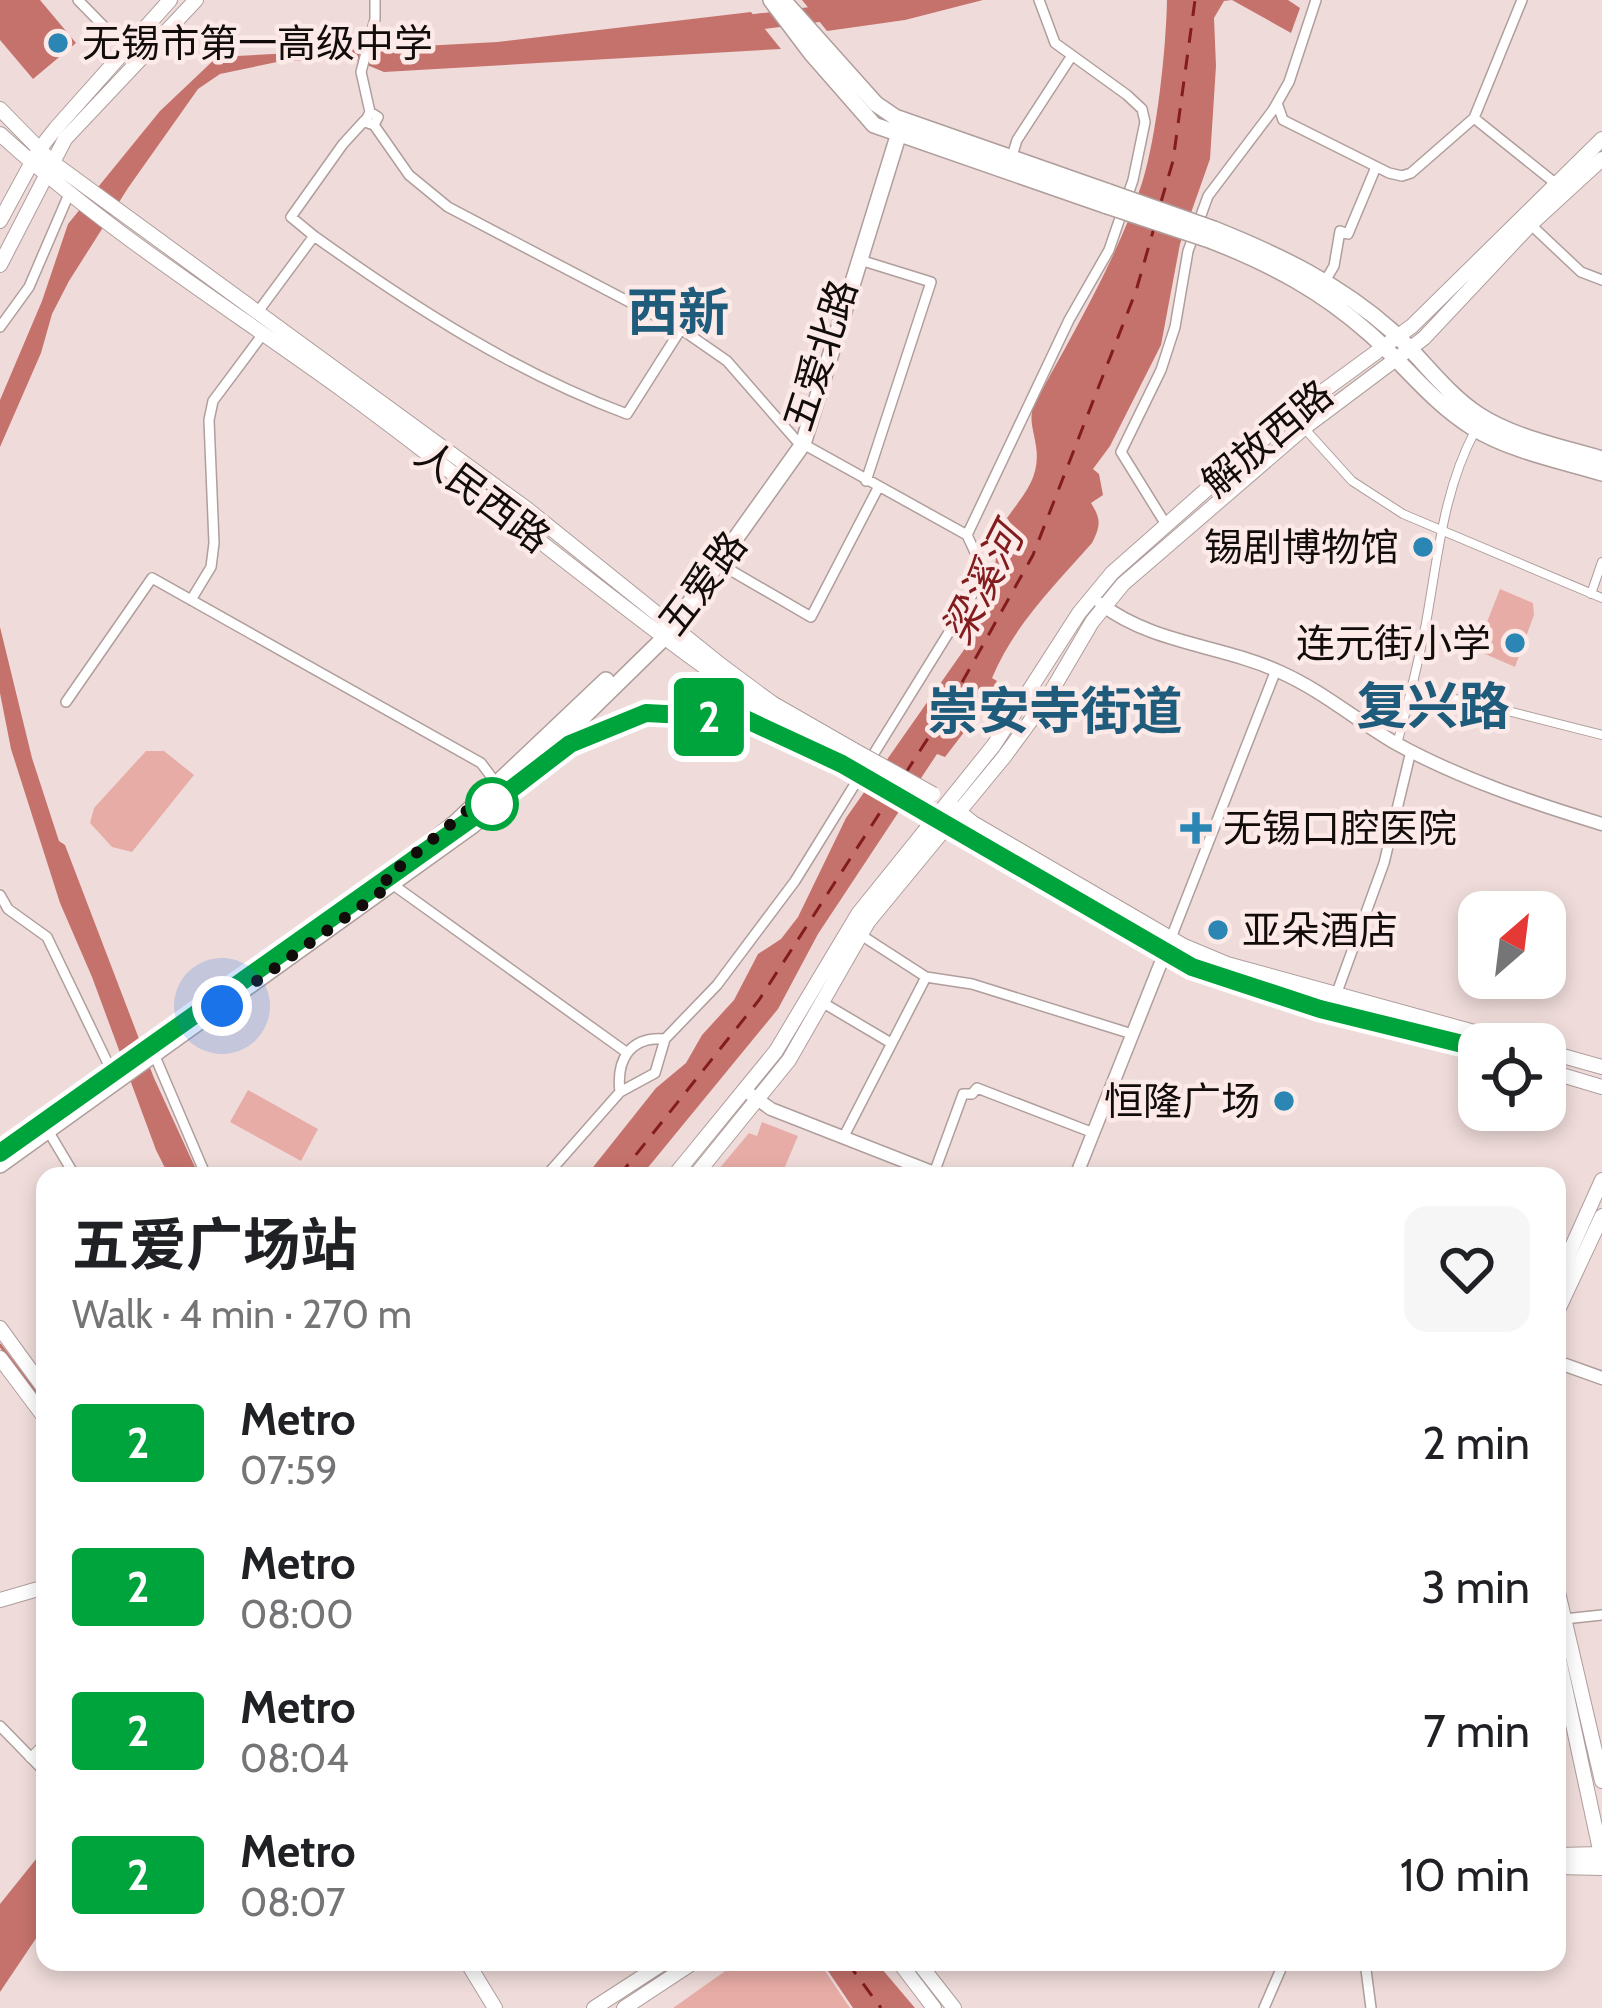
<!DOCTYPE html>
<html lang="en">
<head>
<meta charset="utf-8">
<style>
	:root { --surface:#fff; --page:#f6f6f6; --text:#202124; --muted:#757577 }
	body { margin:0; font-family:Cabin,"Noto Sans SC",sans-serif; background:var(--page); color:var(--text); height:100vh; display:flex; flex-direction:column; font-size:45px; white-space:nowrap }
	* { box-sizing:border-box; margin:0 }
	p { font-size:39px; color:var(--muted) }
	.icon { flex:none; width:66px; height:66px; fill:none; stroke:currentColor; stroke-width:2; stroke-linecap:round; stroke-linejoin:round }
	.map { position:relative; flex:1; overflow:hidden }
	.sheet { position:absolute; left:36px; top:1167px; width:1530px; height:804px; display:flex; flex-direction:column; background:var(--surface); border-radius:24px; box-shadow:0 6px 18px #0003 }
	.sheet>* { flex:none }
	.badge { padding:0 24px; border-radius:9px; font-size:42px; line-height:78px }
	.needle { width:78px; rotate:28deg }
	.buttons { position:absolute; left:1458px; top:891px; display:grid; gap:24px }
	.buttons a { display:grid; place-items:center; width:108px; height:108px; border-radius:24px; background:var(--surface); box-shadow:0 6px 18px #0003; font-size:60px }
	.you { position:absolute; width:60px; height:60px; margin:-30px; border:9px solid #fff; border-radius:50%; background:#1a73e8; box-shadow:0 0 0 18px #1a73e833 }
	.map>.badge { position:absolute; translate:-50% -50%; box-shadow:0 0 0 6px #fff }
	.round { display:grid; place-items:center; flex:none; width:126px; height:126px; border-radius:24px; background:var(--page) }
	.summary { display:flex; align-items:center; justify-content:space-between; height:204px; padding:0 36px }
	h1 { font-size:57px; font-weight:700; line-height:90px }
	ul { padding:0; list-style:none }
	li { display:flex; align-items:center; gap:36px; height:144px; padding:0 36px }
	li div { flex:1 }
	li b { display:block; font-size:45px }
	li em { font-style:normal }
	li .badge { min-width:132px; font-weight:700; text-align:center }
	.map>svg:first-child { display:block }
</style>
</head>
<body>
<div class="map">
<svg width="1602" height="2008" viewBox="0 0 1602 2008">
	<rect width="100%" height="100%" fill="#efdcda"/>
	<path fill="#e8aca6" d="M1500 589 1533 603 1534 615 1515 667 1476 650Z
		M146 751H164L194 775 132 852 112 847 90 823 94 808Z
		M248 1090 318 1129 301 1161 230 1122Z
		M762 1122 798 1136 781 1176H713L749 1133 757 1136Z
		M738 1962H819L850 2008H673Z"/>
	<path fill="#c6726c" d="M0 0H40L76 43 33 79 0 40Z
		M802 0H983L905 20 827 31Z
		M1167 0H1288L1300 8 1291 33 1232 0 1224 1 1214 18 1216 66 1210 159 1180 244 1161 345 1110 446 1093 469 1099 474 1103 495 1091 503C1101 519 1101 525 1092 543 1055 585 1014 625 992 678L997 681 975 718 945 757 937 754 818 934 778 1009 641 1176H586L656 1088 686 1063 702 1035 734 1000 758 954 781 939 798 917 846 818 968 644 994 580 997 545 1011 524 1007 518C1023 495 1041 478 1036 446 1034 432 1029 421 1033 407 1072 334 1116 262 1142 183 1157 136 1166 49 1167 0Z
		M751 12 781 49 384 72 355 60 282 61 220 74 198 89 128 188 69 281 52 314 41 353 0 447V400L42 301 68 224 160 111 217 57 497 42Z
		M0 627 32 758 59 841 65 845 154 1078 199 1176H169L156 1150 92 977 60 903 11 749 0 693Z
		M45 1848V1925L0 1992V1904Z
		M822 1962H876L915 2008H853Z"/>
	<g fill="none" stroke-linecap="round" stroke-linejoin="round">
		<path stroke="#c6726c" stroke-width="3" d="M0 1345 45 1405"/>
		<path stroke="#c6726c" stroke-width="16" d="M740 24 834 12"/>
		<path stroke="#821c1e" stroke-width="3" stroke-dasharray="15 12" stroke-linecap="butt" d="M1161 202 1173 161 1195 0
			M905 774 950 704 1033 555 1136 291 1154 228
			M619 1176 759 1000 890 797
			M847 1962 881 2008"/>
		<g stroke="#af9e9c" stroke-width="10">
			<path id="pedestrian" d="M1305 429 1352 481 1403 514 1602 598
				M1591 594 1602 562
				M1411 692 1473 702 1602 735
				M1397 744C1408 704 1418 664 1426 623 1438 557 1443 491 1475 431
				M30 1758 45 1742"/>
		</g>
		<g stroke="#af9e9c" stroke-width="12">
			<path id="minor" d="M78 0 126 49
				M1277 103 1283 120 1389 173 1402 176 1411 173 1474 118 1522 0
				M370 112 365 122 374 125 409 175 448 207 681 329 727 361 796 440 967 535
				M1474 118 1555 183
				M374 125 378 117 370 112 361 72 375 19V0
				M1011 159 1017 140 1071 57
				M1529 223 1581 272 1602 280
				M314 236 291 217 343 144 365 120
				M860 260 931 282 866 481
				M1325 281 1334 266 1340 231 1348 234 1376 167
				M257 313 314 236C412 306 514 372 627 414L681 329
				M0 327 29 287 69 194
				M1165 523 1121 452 1161 370 1175 327 1188 251 1208 196 1273 110 1289 82 1316 0
				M718 563 811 617 878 488
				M191 600 211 567 214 543 209 420 213 401 263 334
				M66 702 152 578 481 763 496 783
				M392 884 626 1052
				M0 895 8 909 47 937 113 1074
				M861 935 926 977 972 984 1132 1034
				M1171 938 1276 670
				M1336 995 1384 863 1411 751
				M820 1001 891 1043
				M154 1054 206 1176
				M620 1092C616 1060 630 1036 665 1039
				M47 1129 75 1176
				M843 1138 926 977
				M546 1176 620 1092 655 1073 665 1039 717 985 795 881 972 595 980 563 967 535 1069 320 1109 250 1133 180 1145 122 1142 109 1127 95 1055 43 1039 0
				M933 1176 963 1094H972L977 1088 1091 1132
				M1564 1619 1602 1615
				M0 1726 45 1772
				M1365 1962 1371 2008
				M1264 2008 1284 1962"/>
		</g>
		<g stroke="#af9e9c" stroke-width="15">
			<path id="tertiary" d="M1101 604C1153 644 1222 645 1280 672 1323 691 1357 721 1397 744 1461 779 1533 803 1602 824
				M750 1094 771 1109 942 1176
				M1076 1176 1168 945
				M1557 1362 1602 1378"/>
		</g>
		<g stroke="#af9e9c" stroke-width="16">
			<path id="secondary" d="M0 109 52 162 527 509 722 666 772 703 854 750
				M0 134C105 230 228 307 344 391 513 514 672 656 850 765
				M0 221 38 151 56 128 170 0
				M0 265 65 139 196 0
				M953 807 973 823 1184 946 1227 964 1518 1044
				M942 820 1180 960 1325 1010 1479 1051
				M1545 1051 1602 1067
				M1545 1070 1602 1087
				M674 1176 776 1051 858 914 994 745 1079 613 1112 573 1292 414 1412 326 1602 139
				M695 1176 789 1060 868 922 1004 757 1048 697 1092 622 1123 584 1304 428 1424 338 1531 224 1602 159
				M1557 1280 1602 1180
				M1557 1312 1602 1216
				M0 1328 45 1390
				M0 1358 45 1418
				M1557 1588 1602 1781
				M0 1600 45 1587
				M1557 1650 1602 1859
				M1557 1855 1602 1854
				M1557 1867 1602 1868
				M467 1962 495 2008
				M899 1962 934 2008
				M918 1962 954 2008
				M594 2008 665 1962
				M624 2008 694 1962"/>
		</g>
		<g stroke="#af9e9c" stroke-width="18">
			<path id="primary" d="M771 0 811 53 874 125 1107 206
				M783 0 876 104 895 117 1109 192
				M1214 229C1279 255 1339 284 1392 331 1421 357 1446 394 1479 415 1515 438 1561 447 1602 459
				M1212 241C1271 264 1322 291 1370 334 1404 364 1433 403 1472 427 1511 451 1559 460 1602 473
				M407 862 455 823 606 680
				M0 1165 472 826 666 636 803 444 903 120"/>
		</g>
		<use href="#pedestrian" stroke="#fff" stroke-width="8"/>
		<use href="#minor" stroke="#fff" stroke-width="9"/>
		<use href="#tertiary" stroke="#fff" stroke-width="12"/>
		<use href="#secondary" stroke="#fff" stroke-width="14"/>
		<use href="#primary" stroke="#fff" stroke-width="15"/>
		<g stroke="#af9e9c" stroke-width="16" stroke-linecap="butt">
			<path id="secondary-bridge" d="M854 750 933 794
				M850 765 922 808"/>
		</g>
		<g stroke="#af9e9c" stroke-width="18" stroke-linecap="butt">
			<path id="primary-bridge" d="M1109 192 1214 229
				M1107 206 1212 241"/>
		</g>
		<use href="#secondary-bridge" stroke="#fff" stroke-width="14"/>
		<use href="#primary-bridge" stroke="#fff" stroke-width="15"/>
	</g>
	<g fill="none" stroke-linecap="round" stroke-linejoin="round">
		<g stroke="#fff" stroke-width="27">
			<path id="line" d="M0 1153 492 804 570 744 646 713 743 718 842 764 1192 967 1320 1009 1479 1048"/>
		</g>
		<use href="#line" stroke="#00a43c" stroke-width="18"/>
		<path stroke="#120c0b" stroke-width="12" stroke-dasharray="0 21.6" d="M222 1006 392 884 385 879 481 799 492 804"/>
	</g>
	<g fill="#2b86b3" stroke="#fceae8" stroke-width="4.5">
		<circle cx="58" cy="43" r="12"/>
		<circle cx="1423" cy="547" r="12"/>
		<circle cx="1515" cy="643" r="12"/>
		<path d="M1190 810h12v12h12v12h-12v12h-12v-12h-12v-12h12z"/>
		<circle cx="1218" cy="930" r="12"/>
		<circle cx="1284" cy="1101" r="12"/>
	</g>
	<circle fill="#fff" stroke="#00a43c" stroke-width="6" cx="492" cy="804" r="24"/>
	<g text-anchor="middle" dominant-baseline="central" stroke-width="9" stroke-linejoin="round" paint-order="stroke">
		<g font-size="39" fill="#120c0b" stroke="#fceae8" text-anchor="start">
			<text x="82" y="43">无锡市第一高级中学</text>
			<text x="1399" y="547" text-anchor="end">锡剧博物馆</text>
			<text x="1491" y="643" text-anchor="end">连元街小学</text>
			<text x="1223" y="828">无锡口腔医院</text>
			<text x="1242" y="930">亚朵酒店</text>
			<text x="1260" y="1101" text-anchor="end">恒隆广场</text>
		</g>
		<g font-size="39" fill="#120c0b" stroke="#fceae8">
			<text transform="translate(820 355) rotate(-72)">五爱北路</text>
			<text transform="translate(1267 438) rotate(-40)">解放西路</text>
			<text transform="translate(483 496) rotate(37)">人民西路</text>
			<text transform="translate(702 583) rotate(-53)">五爱路</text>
		</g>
		<g font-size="42" font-style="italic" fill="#821c1e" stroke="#fceae8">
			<text transform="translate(982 584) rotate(-63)">梁溪河</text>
		</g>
		<g font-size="51" font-weight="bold" fill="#1f5c7c" stroke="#fceae8">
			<text x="678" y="312">西新</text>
			<text x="1433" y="706">复兴路</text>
			<text x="1055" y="711">崇安寺街道</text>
		</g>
	</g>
</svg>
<div class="buttons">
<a><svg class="needle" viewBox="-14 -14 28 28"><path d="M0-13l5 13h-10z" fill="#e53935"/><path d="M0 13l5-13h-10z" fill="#757577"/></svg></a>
<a><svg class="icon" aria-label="locate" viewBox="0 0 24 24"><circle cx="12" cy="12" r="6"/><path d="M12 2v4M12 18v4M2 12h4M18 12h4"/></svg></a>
</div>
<div class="you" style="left:222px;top:1006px"></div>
<b class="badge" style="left:709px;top:717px;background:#00a43c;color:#fff">2</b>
<section class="sheet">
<div class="summary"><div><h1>五爱广场站</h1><p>Walk · 4 min · 270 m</p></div><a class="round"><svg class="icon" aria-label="heart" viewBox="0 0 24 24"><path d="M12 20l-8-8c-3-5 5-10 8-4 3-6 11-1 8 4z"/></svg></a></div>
<ul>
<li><span class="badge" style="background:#00a43c;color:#fff">2</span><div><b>Metro</b><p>07:59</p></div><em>2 min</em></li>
<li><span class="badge" style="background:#00a43c;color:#fff">2</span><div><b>Metro</b><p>08:00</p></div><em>3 min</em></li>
<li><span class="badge" style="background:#00a43c;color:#fff">2</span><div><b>Metro</b><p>08:04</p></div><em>7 min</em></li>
<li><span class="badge" style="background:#00a43c;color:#fff">2</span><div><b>Metro</b><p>08:07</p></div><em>10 min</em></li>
</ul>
</section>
</div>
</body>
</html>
